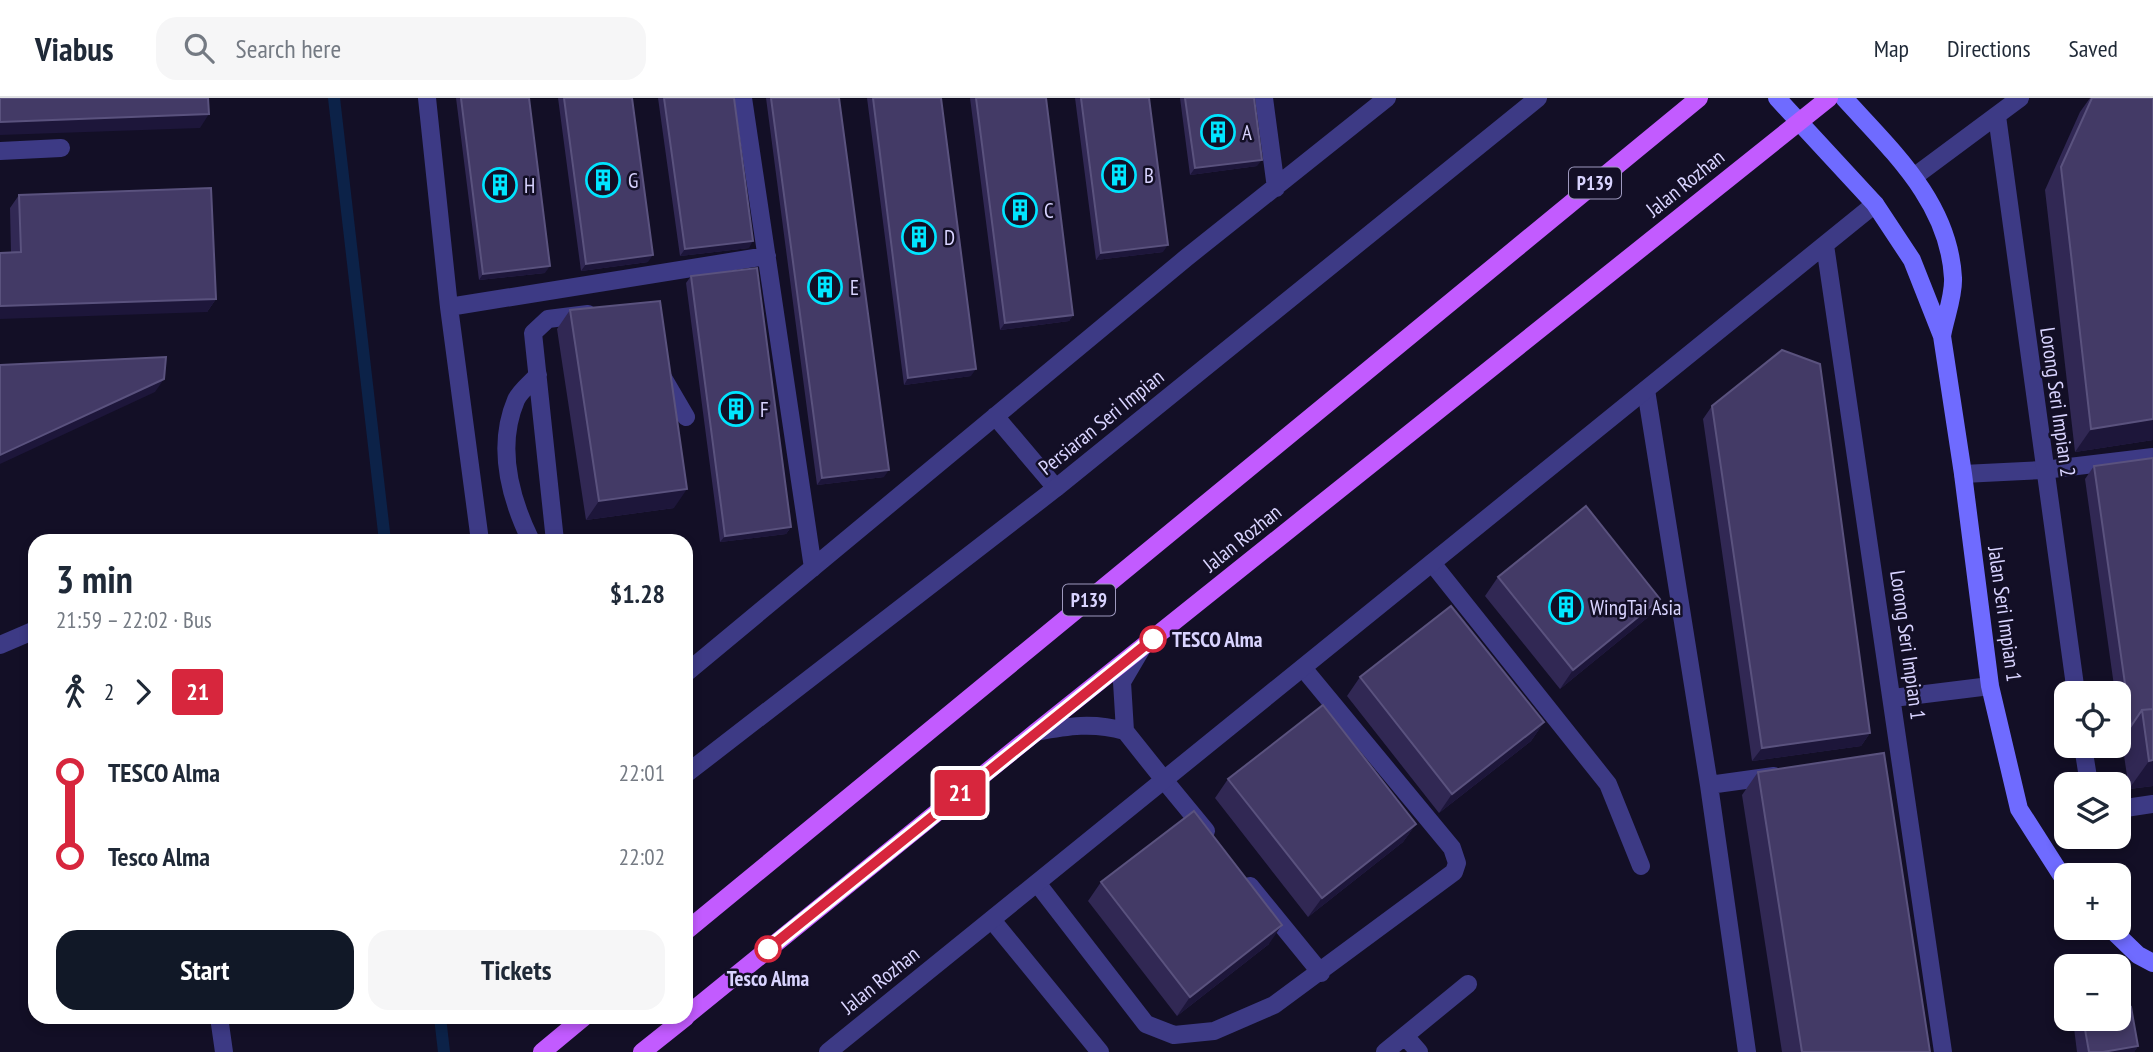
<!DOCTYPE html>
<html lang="en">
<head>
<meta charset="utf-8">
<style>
	:root { --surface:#fff; --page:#f6f6f7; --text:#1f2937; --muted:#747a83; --line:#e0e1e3; --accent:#111827 }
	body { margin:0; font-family:"PT Sans Narrow",sans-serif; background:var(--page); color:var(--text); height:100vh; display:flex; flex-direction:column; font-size:26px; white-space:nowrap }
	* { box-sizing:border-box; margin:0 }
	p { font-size:23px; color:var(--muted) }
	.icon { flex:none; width:38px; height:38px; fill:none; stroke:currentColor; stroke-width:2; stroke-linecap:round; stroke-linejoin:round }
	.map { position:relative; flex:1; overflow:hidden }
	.side { position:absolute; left:28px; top:436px; width:665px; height:490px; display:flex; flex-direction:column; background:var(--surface); border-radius:21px; box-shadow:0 4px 10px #0003 }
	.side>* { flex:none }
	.badge { padding:0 14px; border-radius:5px; font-size:24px; line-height:46px }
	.controls { position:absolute; left:2054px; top:583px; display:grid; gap:14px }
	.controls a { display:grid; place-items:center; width:77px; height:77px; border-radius:14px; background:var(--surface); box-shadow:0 4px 10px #0003; font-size:35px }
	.map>.badge { position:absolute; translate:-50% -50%; box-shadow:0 0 0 4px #fff }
	.legs { display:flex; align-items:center; gap:10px; height:77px; padding:0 28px; font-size:23px }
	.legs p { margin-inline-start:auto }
	.overview { display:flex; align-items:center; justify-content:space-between; height:119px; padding:0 28px }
	h1 { font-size:38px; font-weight:800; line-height:52px }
	.action { display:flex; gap:14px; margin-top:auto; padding:14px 28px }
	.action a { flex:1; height:80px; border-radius:21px; background:var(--accent); color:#fff; font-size:28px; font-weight:800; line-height:80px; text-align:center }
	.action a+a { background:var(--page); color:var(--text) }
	ul { padding:0 28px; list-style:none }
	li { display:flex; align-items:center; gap:24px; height:84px; font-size:26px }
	li i { display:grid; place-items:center; width:10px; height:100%; margin:0 9px; background:currentColor }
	li i::after { content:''; width:18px; height:18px; margin:-9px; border:5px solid; border-radius:50%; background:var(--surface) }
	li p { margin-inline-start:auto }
	li:first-child i { background:linear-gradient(#0000 50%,currentColor 0) }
	li:last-child i { background:linear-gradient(currentColor 50%,#0000 0) }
	header { display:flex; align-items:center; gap:42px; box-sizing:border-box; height:98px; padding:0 35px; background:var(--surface); border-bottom:2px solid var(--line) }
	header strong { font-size:33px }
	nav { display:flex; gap:38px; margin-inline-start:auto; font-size:24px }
	.search { width:490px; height:63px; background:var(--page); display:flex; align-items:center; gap:18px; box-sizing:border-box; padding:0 24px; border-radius:21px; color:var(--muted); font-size:26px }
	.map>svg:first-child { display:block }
</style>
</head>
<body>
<header>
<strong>Viabus</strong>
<div class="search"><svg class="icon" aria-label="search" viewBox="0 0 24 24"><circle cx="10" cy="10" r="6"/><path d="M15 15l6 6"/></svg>Search here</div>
<nav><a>Map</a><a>Directions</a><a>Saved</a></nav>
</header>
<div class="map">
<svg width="2153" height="954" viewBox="0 0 2153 954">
	<rect width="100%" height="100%" fill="#130f26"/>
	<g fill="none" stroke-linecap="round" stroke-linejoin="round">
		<path stroke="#0c2248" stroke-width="12" d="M334 0 385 443
			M440 919 444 954"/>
		<path stroke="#3d3a85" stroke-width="18" d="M427 0 449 209 480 443
			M743 0 813 470
			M1264 0 1276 90
			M0 53 61 50
			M449 209 767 158
			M662 278 686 319
			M1646 292 1709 687 1747 954
			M995 318 1056 390
			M1963 376 2044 372 2153 359
			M531 443C510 400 496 349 516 302 520 293 531 285 538 277
			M555 443 533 235 548 221 588 216
			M1432 465 1608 686 1641 768
			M0 547 35 532
			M686 575 1186 160 1387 0
			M1164 682 1206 733
			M1709 687 1774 678
			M2119 711 2153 706
			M1037 785 1146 926 1174 937 1214 933 1274 907 1454 774 1457 765 1452 750 1303 570
			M1250 788 1321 875
			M992 822 1100 954
			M219 919 224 954"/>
		<path stroke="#3d3a85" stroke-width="18" d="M1997 18 2076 595
			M1915 78 2020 0
			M1825 147 1943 954
			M1142 550 1122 584 1125 633 1164 682
			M1893 600 1990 588
			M1036 634C1068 628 1093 624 1125 633
			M2083 648 2089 686
			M686 676 1056 390 1538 0
			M1405 938 1419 954
			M828 954 1875 106
			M1385 954 1468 886"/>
		<path stroke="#6f6bff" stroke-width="18" d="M1777 0 1875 106 1912 162 1942 238 1963 376 1990 588 2019 711 2067 786
			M1844 0C1892 53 1949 104 1953 180 1954 198 1945 220 1942 238
			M2110 830 2138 857 2153 865"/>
		<path stroke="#c25bff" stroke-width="18" d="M686 833 1699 0
			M686 918 1036 634 1829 0
			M542 954 584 919
			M642 954 686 919"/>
	</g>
	<path fill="#312854" d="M456 0H529L545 175 479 182Z
		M558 0H632L648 164 581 173Z
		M658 0H734L749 150 680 158Z
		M766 0H839L884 379 817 387Z
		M867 0H941L971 278 904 287Z
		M970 0H1046L1073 217 1069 223 1000 232Z
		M1075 0H1149L1163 154 1096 162Z
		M1180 0H1254L1257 68 1190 77Z
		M2090 0H2153V342L2075 354 2045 92 2080 14Z
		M19 97 216 201 207 214 11 155 10 110Z
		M691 178 791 429 786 436 720 444 686 185Z
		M570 212 674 410 586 422 557 231Z
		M1712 308 1870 635 1861 648 1752 663 1703 321Z
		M2153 360V688L2129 691 2119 624V595H2115L2085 381 2094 368Z
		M1498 479 1660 501 1647 520 1560 591 1485 498Z
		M1360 579 1544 624 1531 643 1439 715 1347 598Z
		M1758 674 1930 954H1782L1742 697Z
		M1228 681 1416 726 1403 744 1308 819 1215 700Z
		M1101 784 1269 846 1177 918 1088 803Z
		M2080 920H2119L2138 948 2134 954H2077L2074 930Z"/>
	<path fill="#1d163a" d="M209 16 200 30 0 37V24Z
		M1262 62 1257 68 1190 77 1195 70Z
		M753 143 749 150 680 158 685 151Z
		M1168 147 1163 154 1096 162 1101 155Z
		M653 157 648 164 581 173 586 166Z
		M550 168 545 175 479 182 483 176Z
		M216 201 207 214 0 221V208Z
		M1073 217 1069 223 1000 232 1005 225Z
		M976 271 971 278 904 287 908 280Z
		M164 281 155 294 0 366V357Z
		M2153 321V342L2075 354 2091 331Z
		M889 372 884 379 817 387 822 380Z
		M687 391 674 410 586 422 599 403Z
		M791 429 786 436 720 444 725 438Z
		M1660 501 1647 520 1560 591 1573 572Z
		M1544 624 1531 643 1439 715 1452 696Z
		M1870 635 1861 648 1752 663 1762 650Z
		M2153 662V688L2129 691 2149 663Z
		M1416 726 1403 744 1308 819 1322 800Z
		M1282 827 1269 846 1177 918 1190 899Z
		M2138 948 2134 954H2103Z"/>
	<path fill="#433a66" stroke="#5a527e" stroke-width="2" d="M0 0H208L209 16 0 24Z
		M461 0H529L550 168 483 176Z
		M564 0H632L653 157 586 166Z
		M664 0H734L753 143 685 151Z
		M771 0H839L889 372 822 380Z
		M873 0H941L976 271 908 280Z
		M976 0H1046L1073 217 1005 225Z
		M1081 0H1149L1168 147 1101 155Z
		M1185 0H1254L1262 62 1195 70Z
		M2092 0H2153V321L2091 331 2061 69Z
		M211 90 216 201 0 208V155L21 154 19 97Z
		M757 170 791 429 725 438 691 178Z
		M660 203 687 391 599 403 570 212Z
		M1782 252 1820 266 1870 635 1762 650 1712 308Z
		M166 259 164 281 0 357V267Z
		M2153 360V611L2142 612 2131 628 2094 368Z
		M1586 408 1660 501 1573 572 1498 479Z
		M1451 508 1544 624 1452 696 1360 579Z
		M1323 607 1416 726 1322 800 1228 681Z
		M2153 611V662L2149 663 2142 612Z
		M1884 655 1930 954H1802L1758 674Z
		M1194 713 1282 827 1190 899 1101 784Z
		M2131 909 2138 948 2103 954H2089L2083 920H2119V911Z"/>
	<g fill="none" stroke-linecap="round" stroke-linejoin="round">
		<g stroke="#fff" stroke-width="16">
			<path id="line-1" d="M768 851 1153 541"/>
		</g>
		<use href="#line-1" stroke="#d7263d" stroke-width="10"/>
	</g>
	<defs>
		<g id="building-ring" transform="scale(1.75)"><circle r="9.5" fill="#130f26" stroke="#00e5ff" stroke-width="1.5"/><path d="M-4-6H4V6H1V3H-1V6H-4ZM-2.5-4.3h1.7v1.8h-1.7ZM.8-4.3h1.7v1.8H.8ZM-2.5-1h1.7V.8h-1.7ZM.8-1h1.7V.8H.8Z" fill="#00e5ff"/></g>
	</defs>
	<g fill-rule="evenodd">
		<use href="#building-ring" x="1218" y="34"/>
		<use href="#building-ring" x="1119" y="77"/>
		<use href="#building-ring" x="603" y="82"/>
		<use href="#building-ring" x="500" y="87"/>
		<use href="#building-ring" x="1020" y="112"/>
		<use href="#building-ring" x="919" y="139"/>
		<use href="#building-ring" x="825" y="189"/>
		<use href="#building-ring" x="736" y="311"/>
		<use href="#building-ring" x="1566" y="509"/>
	</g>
	<g fill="#fff" stroke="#d7263d" stroke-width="3.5">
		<circle cx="1153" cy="541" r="12"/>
		<circle cx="768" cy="851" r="12"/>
	</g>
	<g text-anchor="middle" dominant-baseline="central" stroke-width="5" stroke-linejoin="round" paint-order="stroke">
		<g fill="#130f26" stroke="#9e99be" stroke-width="2">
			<rect x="1569" y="69.5" width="52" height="31" rx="5"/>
			<rect x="1063" y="486.5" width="52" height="31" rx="5"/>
		</g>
		<g font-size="19" font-weight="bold" fill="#d9d4ff">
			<text x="1595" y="85">P139</text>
			<text x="1089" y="502">P139</text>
		</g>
		<g font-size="21" fill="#d9d4ff" stroke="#130f26" text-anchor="start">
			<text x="1242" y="34">A</text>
			<text x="1144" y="77">B</text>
			<text x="628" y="82">G</text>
			<text x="524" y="87">H</text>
			<text x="1044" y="112">C</text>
			<text x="944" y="139">D</text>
			<text x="850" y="189">E</text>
			<text x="760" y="311">F</text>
			<text x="1590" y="509">WingTai Asia</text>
		</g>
		<g font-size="21" fill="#d9d4ff" stroke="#130f26">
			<text transform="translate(1685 85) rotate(-39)">Jalan Rozhan</text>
			<text transform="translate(2058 304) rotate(82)">Lorong Seri Impian 2</text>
			<text transform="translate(1101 324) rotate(-39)">Persiaran Seri Impian</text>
			<text transform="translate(1242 440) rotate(-39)">Jalan Rozhan</text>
			<text transform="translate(2005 516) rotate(82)">Jalan Seri Impian 1</text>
			<text transform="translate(1908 547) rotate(82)">Lorong Seri Impian 1</text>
			<text transform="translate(880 882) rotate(-39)">Jalan Rozhan</text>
		</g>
		<g font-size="21" font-weight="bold" fill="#d9d4ff" stroke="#130f26" text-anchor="start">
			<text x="1172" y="541">TESCO Alma</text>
			<text x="768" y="880" text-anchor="middle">Tesco Alma</text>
		</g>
	</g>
</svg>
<div class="controls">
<a><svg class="icon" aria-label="locate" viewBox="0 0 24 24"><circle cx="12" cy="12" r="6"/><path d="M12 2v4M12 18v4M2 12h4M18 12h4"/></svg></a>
<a><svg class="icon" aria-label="layers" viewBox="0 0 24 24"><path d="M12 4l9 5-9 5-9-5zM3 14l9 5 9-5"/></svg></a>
<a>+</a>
<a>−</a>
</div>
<b class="badge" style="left:960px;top:695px;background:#d7263d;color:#fff">21</b>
<section class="side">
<div class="overview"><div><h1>3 min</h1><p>21:59 – 22:02 · Bus</p></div><b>$1.28</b></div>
<div class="legs"><svg class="icon" aria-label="walk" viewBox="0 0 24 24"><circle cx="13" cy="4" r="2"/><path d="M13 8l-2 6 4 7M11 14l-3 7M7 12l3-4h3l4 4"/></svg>2<svg class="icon" aria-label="forward" viewBox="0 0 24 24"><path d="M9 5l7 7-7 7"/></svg><b class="badge" style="background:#d7263d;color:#fff">21</b></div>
<ul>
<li><i style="color:#d7263d"></i><b>TESCO Alma</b><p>22:01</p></li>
<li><i style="color:#d7263d"></i><b>Tesco Alma</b><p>22:02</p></li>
</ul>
<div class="action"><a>Start</a><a>Tickets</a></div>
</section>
</div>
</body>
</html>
